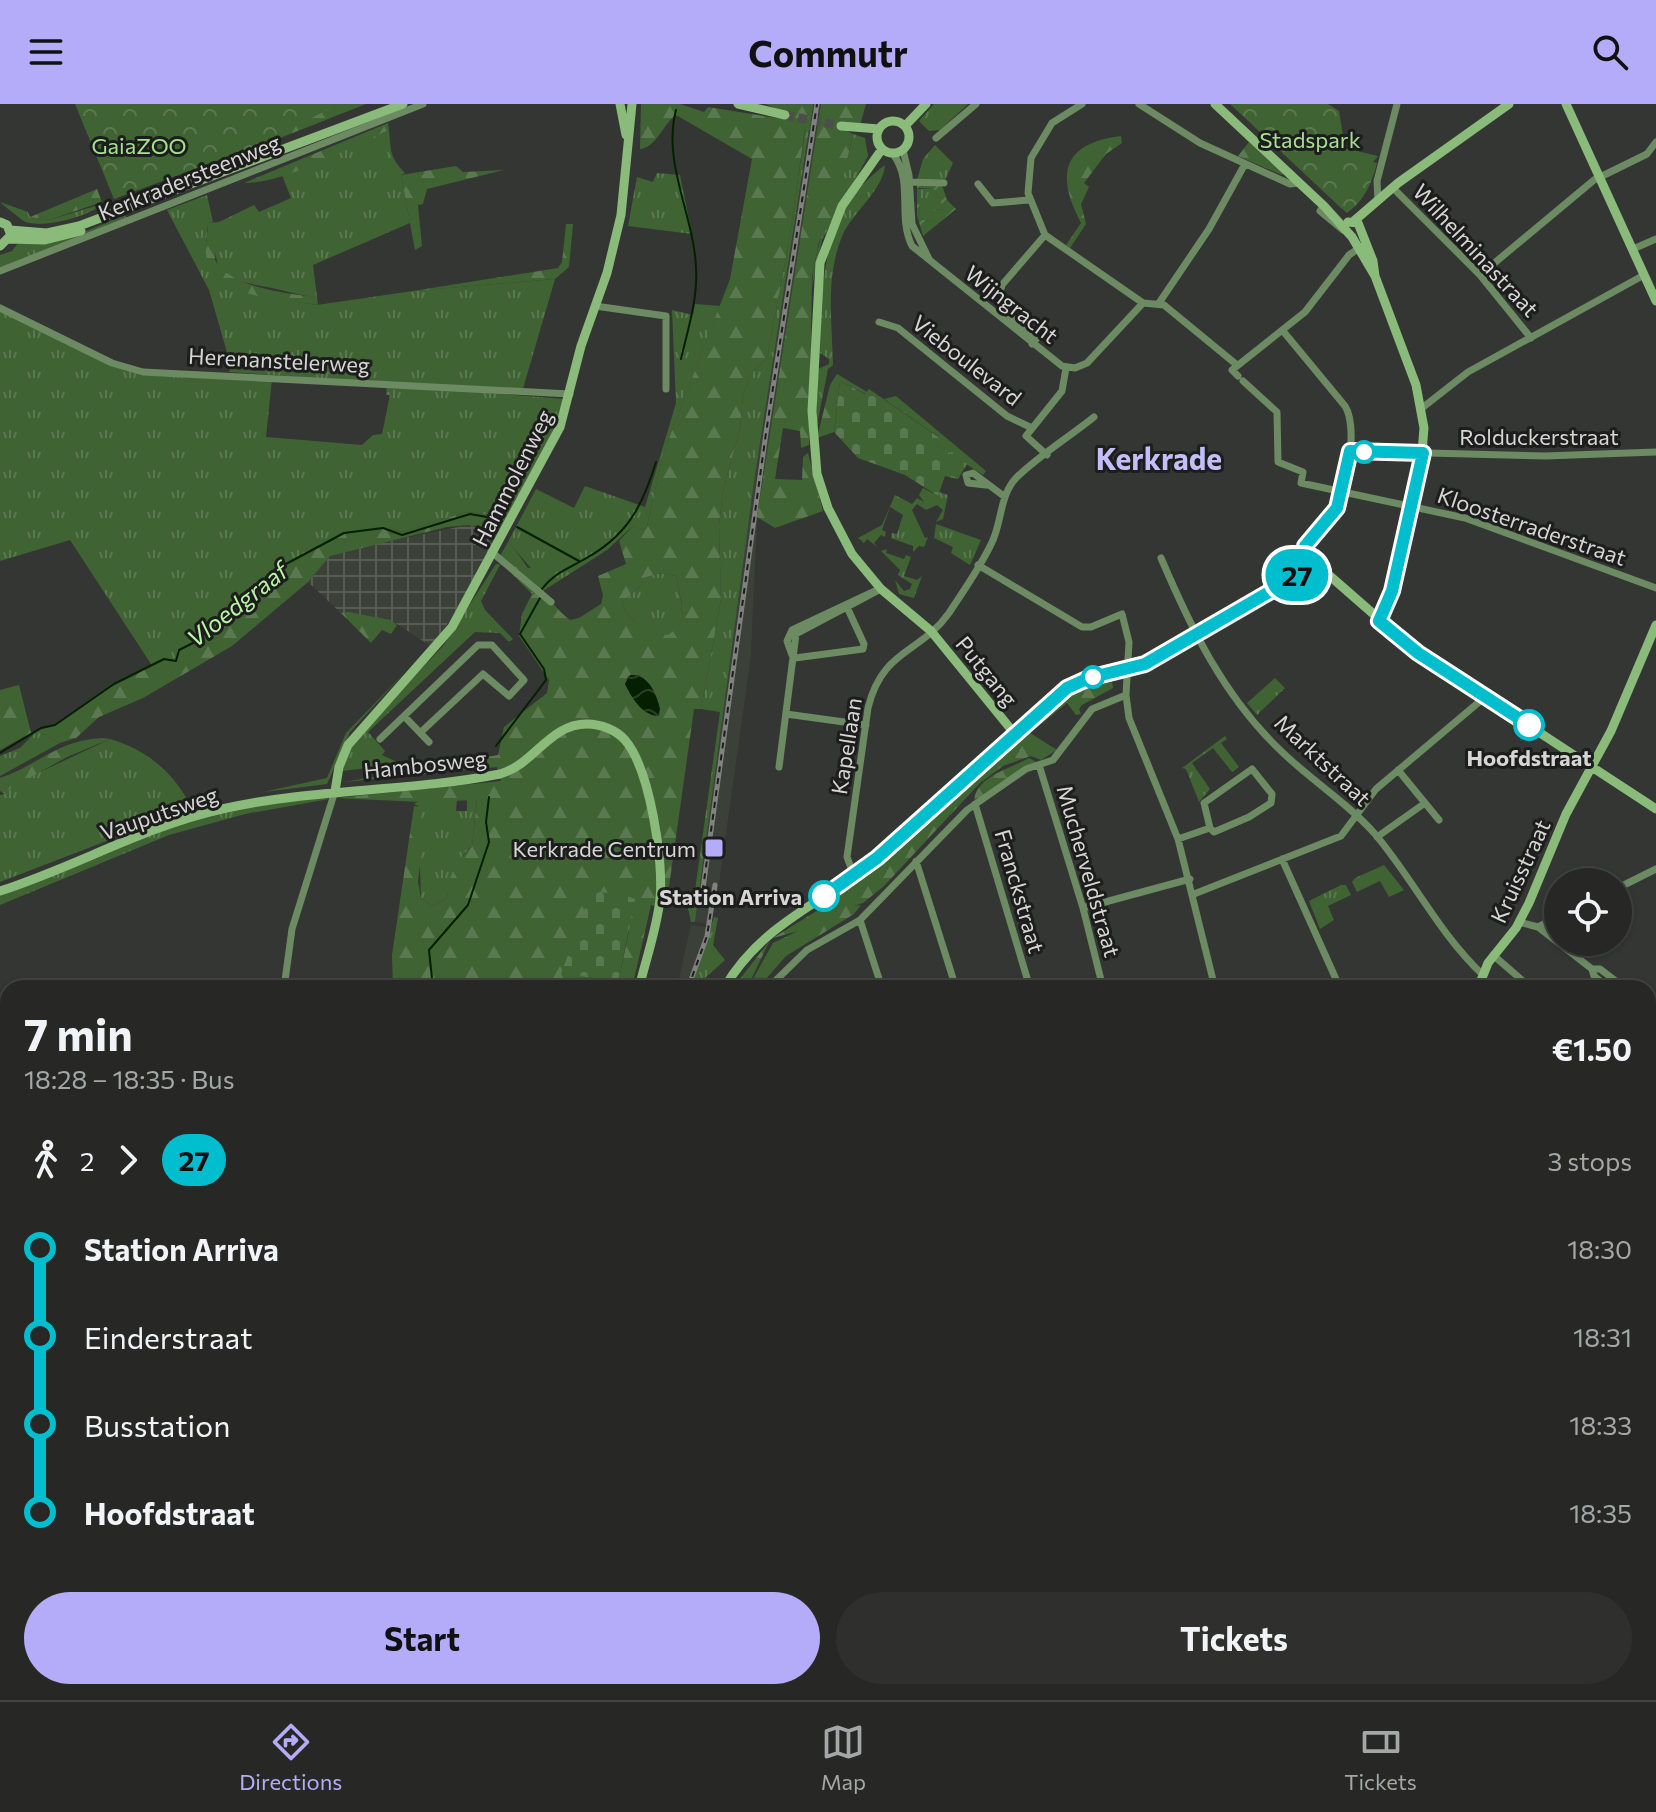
<!DOCTYPE html>
<html lang="en">
<head>
<meta charset="utf-8">
<style>
	:root { --surface:#272826; --page:#2f302e; --text:#f1f3f6; --muted:#a4a6a7; --line:#434443; --accent:#b4acf9 }
	body { margin:0; font-family:Commissioner,sans-serif; background:var(--page); color:var(--text); height:100vh; display:flex; flex-direction:column; font-size:30px; white-space:nowrap }
	* { box-sizing:border-box; margin:0 }
	p { font-size:26px; color:var(--muted) }
	.icon { flex:none; width:44px; height:44px; fill:none; stroke:currentColor; stroke-width:2; stroke-linecap:round; stroke-linejoin:round }
	.map { position:relative; flex:1; overflow:hidden }
	.sheet { position:absolute; left:0px; top:876px; width:1656px; height:720px; display:flex; flex-direction:column; background:var(--surface); border-radius:24px 24px 0 0; box-shadow:0 2px 6px #0004,0 0 0 2px var(--line) }
	.sheet>* { flex:none }
	.badge { padding:0 16px; border-radius:26px; font-size:28px; line-height:52px }
	.fabs { position:absolute; left:1544px; top:764px; display:grid; gap:16px }
	.fabs a { display:grid; place-items:center; width:88px; height:88px; border-radius:50%; background:var(--surface); box-shadow:0 2px 6px #0004,0 0 0 2px var(--line); font-size:40px }
	.map>.badge { position:absolute; translate:-50% -50%; box-shadow:0 0 0 4px #fff }
	.legs { display:flex; align-items:center; gap:12px; height:88px; padding:0 24px; font-size:26px }
	.legs p { margin-inline-start:auto }
	.summary { display:flex; align-items:center; justify-content:space-between; height:136px; padding:0 24px }
	h1 { font-size:44px; font-weight:700; line-height:60px }
	.action { display:flex; gap:16px; margin-top:auto; padding:16px 24px }
	.action a { flex:1; height:92px; border-radius:48px; background:var(--accent); color:#111; font-size:32px; font-weight:700; line-height:92px; text-align:center }
	.action a+a { background:var(--page); color:var(--text) }
	ul { padding:0 24px; list-style:none }
	li { display:flex; align-items:center; gap:28px; height:88px; font-size:30px }
	li i { display:grid; place-items:center; width:12px; height:100%; margin:0 10px; background:currentColor }
	li i::after { content:''; width:20px; height:20px; margin:-10px; border:6px solid; border-radius:50%; background:var(--surface) }
	li p { margin-inline-start:auto }
	li:first-child i { background:linear-gradient(#0000 50%,currentColor 0) }
	li:last-child i { background:linear-gradient(currentColor 50%,#0000 0) }
	header { display:flex; justify-content:space-between; align-items:center; height:104px; padding:0 24px; background:var(--accent); color:#111; font-size:36px; font-weight:700 }
	.tab-bar { display:flex; justify-content:space-around; align-items:center; height:112px; border-top:2px solid var(--line); background:var(--surface); font-size:22px; color:var(--muted) }
	.tab-bar a { display:grid; justify-items:center; gap:4px }
	.tab-bar .on { color:var(--accent) }
	.map>svg:first-child { display:block }
</style>
</head>
<body>
<header><svg class="icon" aria-label="menu" viewBox="0 0 24 24"><path d="M4 6h16M4 12h16M4 18h16"/></svg>Commutr<svg class="icon" aria-label="search" viewBox="0 0 24 24"><circle cx="10" cy="10" r="6"/><path d="M15 15l6 6"/></svg></header>
<div class="map">
<svg width="1656" height="1596" viewBox="0 0 1656 1596">
	<defs>
		<pattern id="industrial-grid" width="8" height="8" patternUnits="userSpaceOnUse" patternTransform="scale(2)"><rect width="8" height="8" fill="#3b4139"/><path d="M0 4h8M4 0v8" fill="none" stroke="#575c55"/></pattern>
		<pattern id="grass-tufts" width="24" height="20" patternUnits="userSpaceOnUse" patternTransform="scale(2)"><rect width="24" height="20" fill="#406333"/><path d="M3 7l-1-3M5 7V3M7 7l1-3M15 17l-1-3M17 17v-4M19 17l1-3" fill="none" stroke="#5b7950"/></pattern>
		<pattern id="forest-firs" width="22" height="20" patternUnits="userSpaceOnUse" patternTransform="scale(2)"><rect width="22" height="20" fill="#406333"/><path d="M5 1l3.5 6h-7zM16 11l3.5 6h-7z" fill="#5b7950"/></pattern>
		<pattern id="cemetery-stones" width="16" height="16" patternUnits="userSpaceOnUse" patternTransform="scale(2)"><rect width="16" height="16" fill="#406333"/><path d="M2 7V4a2 2 0 0 1 4 0v3zM10 15v-3a2 2 0 0 1 4 0v3z" fill="#5b7950"/></pattern>
		<pattern id="park-crowns" width="20" height="18" patternUnits="userSpaceOnUse" patternTransform="scale(2)"><rect width="20" height="18" fill="#406333"/><path d="M2 6a3 3 0 1 1 6 0M12 15a3 3 0 1 1 6 0" fill="none" stroke="#5b7950"/></pattern>
		<pattern id="garden-furrows" width="10" height="10" patternUnits="userSpaceOnUse" patternTransform="scale(2)"><rect width="10" height="10" fill="#406333"/><path d="M-1 1l2-2M0 10L10 0M9 11l2-2" fill="none" stroke="#5b7950"/></pattern>
		<pattern id="water-waves" width="16" height="10" patternUnits="userSpaceOnUse" patternTransform="scale(2)"><rect width="16" height="10" fill="#042000"/><path d="M0 5q4-4 8 0t8 0" fill="none" stroke="#284024"/></pattern>
	</defs>
	<rect width="100%" height="100%" fill="#343633"/>
	<path fill="#3b4139" d="M813 0H821L757 413 751 551 718 787 699 867 691 884H677L691 821 706 823V819L695 818 755 371Z
		M1648 1303 1656 1307V1365L1648 1363Z"/>
	<path fill="url(#industrial-grid)" d="M468 421 503 426 461 499 436 537 429 541 394 518 341 509 308 478 330 452 342 447Z"/>
	<path fill="url(#grass-tufts)" d="M809 0H813L755 371 695 818H691L688 804 693 801 720 608 701 605 721 496 719 421 723 386 740 325 743 289 753 268 767 254 789 137Z
		M934 0H968L940 26 929 27 919 17Z
		M389 26C391 46 389 53 405 69L401 71 410 119 313 161 317 193C300 192 284 186 267 183 218 174 210 169 219 118L254 101 259 108 291 94 282 71Z
		M853 30 865 34 868 52 822 136 812 183C814 132 844 82 853 30Z
		M935 41 953 59 945 76H917L923 55Z
		M885 61C883 86 854 107 843 130 825 172 832 217 833 261L828 265 817 321 816 266 829 260V255L820 249C822 174 821 108 885 61Z
		M657 69 680 71 692 130 628 122 637 73 653 78Z
		M918 85H934L945 105 936 106 934 118 920 115Z
		M207 91 213 118 208 119 206 140 226 180 265 193 317 201 413 187 555 175 522 288 229 268 231 262 209 186 167 106Z
		M0 98 28 108 30 113 49 116 102 100C91 112 38 127 22 116 19 113 4 102 0 98Z
		M125 111 127 116 0 164V151L12 147 19 138 77 131Z
		M695 200 720 202 663 350 647 422 642 426 633 422 607 446 543 487 532 490 501 459 481 497 485 506 513 535 509 538 500 529 475 528 368 628 385 647 382 651 401 660 342 667 355 634 443 542 496 460 531 464 508 438 536 385 574 404 585 382 645 403 676 299 672 206 693 211Z
		M0 206 127 265 272 275 266 333 362 341 373 331 382 330 390 291H386L387 281 564 295 551 331 509 413 466 408 402 428 380 423 344 429 271 468 247 494 239 497 195 538 179 546 176 557 167 555 153 563 70 436 0 457Z
		M896 292 986 367 983 371 937 341 940 334 884 295Z
		M923 384 938 392 939 388 948 391 943 415 936 418 943 406 937 401 926 406 917 400 912 406 925 434 928 433 924 443 919 442 913 448V442L891 434 892 429 897 430 903 411 890 403 882 426 886 428 885 433 881 431 874 439 877 443 867 435 864 439 858 434 882 421 895 391 912 400 917 394 924 398 919 391Z
		M936 420 981 436 970 461 951 449 953 443 934 434Z
		M887 445 886 449 904 455 906 451 911 453 904 472 917 476 922 472 914 494 899 490 895 476 904 487 910 485 912 480 898 471 900 466 881 447Z
		M661 469 676 472 682 501 681 522 668 532C651 529 626 517 622 499L640 482 643 474Z
		M404 569 350 628 327 680 263 688 327 674 346 629Z
		M1275 574 1285 584 1257 611 1247 599Z
		M37 627 60 639 0 672V652L20 644Z
		M1225 632 1227 635 1221 639 1239 663 1232 668 1213 644 1192 659 1210 685 1199 698 1186 665 1182 664Z
		M110 635C149 647 173 668 192 704L0 778V691L5 690 0 687Z
		M326 692 329 695 245 710 169 731 0 801V791L182 719 220 708Z
		M457 694 456 707H467V696H477L472 742C455 757 451 774 447 794L432 802 421 794 418 702 414 700 421 696Z
		M1384 761 1404 786 1389 793 1380 777 1357 788 1352 778 1355 774Z
		M1341 781H1346L1351 791 1328 802 1334 816 1320 825 1309 797Z
		M714 813 718 814 713 841 725 856 704 875 700 884H691Z
		M0 1409H8V1588H134L124 1596H0Z
		M636 1588H712L697 1596H637Z
		M873 1588H934L966 1596H876Z"/>
	<path fill="url(#forest-firs)" fill-rule="evenodd" d="M336 0H366L247 47 200 34Z
		M641 0H680L704 8 708 3 783 15 787 9 765 0H813L810 26 805 25 789 137 767 254 753 268 743 289 740 325 723 386 719 421 721 496 701 605H694L666 804 651 801 632 884H617L629 827 628 792 593 789 565 875 582 870 614 884H593L582 874 567 878 562 884H393L392 851 414 702 420 703 423 735 418 778 421 794 432 802 447 794 449 777 456 760 472 742 477 696 420 698 336 694 501 677 497 663 344 678 498 651 504 623 547 589 549 576 519 532 522 510 532 490 541 488 500 452 508 438C531 463 544 496 570 516L579 514 601 500 603 491 598 472 626 460 619 437 633 422 642 426 647 422 663 350 730 175 752 55 676 11C662 21 657 43 640 45ZM661 469 676 472 682 500 680 522 668 531C651 529 626 517 622 499L640 482 643 474ZM638 571C651 577 662 598 659 612 641 612 633 593 625 580L628 572Z
		M821 0H866L860 21 841 24 853 30 836 106 819 138 812 173 809 341 801 344 800 327 783 324 775 375 802 376 803 353 808 349 823 407 775 424 757 413Z
		M388 19 389 26C349 43 287 79 244 79Z
		M1121 32 1122 39 1106 50 1084 79 1089 83 1081 100 1086 120 1070 144 1066 141 1081 119C1055 70 1063 39 1121 32Z
		M1249 38 1283 70 1282 71 1238 52Z
		M456 62 463 68 504 66 427 85 423 100 418 101 422 142 415 146 401 71Z
		M97 85 102 98 49 116 30 113Z
		M219 118 215 156C229 183 287 190 317 193L318 201C284 195 210 195 206 150 205 140 208 129 208 119Z
		M566 120H573L569 163 555 175 413 187 558 164 562 158Z
		M837 270 867 288 866 290 840 277 834 328 817 334 830 281Z
		M466 408 509 413 503 426 468 421 447 423 330 452 308 478 232 542 143 594 99 613 76 634 60 639 37 627 55 621 114 580 164 555 176 557 179 546 195 538 210 521 247 494 271 468 344 429 380 423 402 428Z
		M348 508 391 516 397 521 391 530 382 526 371 539 341 509Z
		M1112 578 1113 584 1082 601 1079 605 1081 610 1076 611 1067 599 1030 629 1057 646 1041 656 1031 652 1003 662 980 679 884 782 863 799 854 802 861 801 854 810 786 852 758 884H748L773 839 798 827 773 834 831 798 873 765 1062 594 1077 585Z
		M19 581 31 629 0 646V586Z
		M103 634 110 635 67 653 6 687H0V674C39 661 57 636 103 634Z
		M1029 654 1038 659 974 698C975 672 1010 665 1029 654Z
		M770 836 747 884H733Z
		M0 1070 8 1072V1150L0 1159Z
		M8 1172V1308L0 1309V1177Z
		M712 1588H847L843 1596H697Z"/>
	<path fill="url(#cemetery-stones)" d="M840 277 865 290 869 285 941 335 937 341 967 360 958 375 945 372 938 392 905 371 858 354 834 328Z
		M591 788 619 789 635 795 617 884C596 880 586 865 565 876L561 870Z"/>
	<path fill="url(#park-crowns)" d="M75 0H340L243 47 114 95Z
		M1230 0H1328L1339 7 1345 44 1378 52 1373 58 1377 59C1372 79 1364 97 1347 109L1340 103Z"/>
	<path fill="url(#garden-furrows)" fill-rule="evenodd" d="M917 80 942 81 947 96 956 105 923 132 917 111ZM918 84 934 85 944 105 934 106V118L920 115Z"/>
	<path fill="url(#water-waves)" d="M630 571C649 570 656 590 660 605L658 612C641 610 632 594 625 580Z"/>
	<g fill="none" stroke-linecap="round" stroke-linejoin="round">
		<path stroke="#042000" stroke-width="2" d="M676 6C662 59 694 111 696 164 698 194 688 225 681 255
			M517 423 579 457
			M542 485C553 470 567 465 583 456 626 433 642 404 656 358
			M496 642 546 576 544 565 520 530 540 494
			M0 649 41 624 55 621 114 580 164 555 176 557 179 546 195 538 210 521 247 494 271 468 344 429 383 424 402 431 470 410 498 415
			M408 884H410
			M418 884 432 879
			M433 884 429 846 468 801 489 738 486 718 489 693
			M0 1041H8
			M0 1497 8 1494
			M539 1595 545 1596
			M506 1596V1590
			M563 1596 580 1588
			M607 1596 609 1588"/>
		<path stroke="#4c4e4b" stroke-width="9" stroke-dasharray="9 4.5" stroke-linecap="butt" d="M785 11 841 22"/>
		<path stroke="#6c8b62" stroke-width="7" d="M1082 0 1052 19 1031 54 1028 89 1045 131 1143 199 1164 201 1237 261
			M1139 0 1200 39 1290 80 1299 79
			M936 34 976 0
			M903 46 909 71 912 120 929 155
			M893 50C914 77 897 112 912 142L1062 262 1075 264 1087 259 1143 199
			M907 78 944 79
			M978 80 993 99 1029 96
			M1393 84 1480 171 1531 234
			M1378 97 1377 77 1397 0
			M1324 102 1320 107 1343 126
			M1633 145 1656 135
			M0 167 423 0
			M1480 171 1594 76 1647 50 1656 38
			M1159 199 1209 125 1245 60
			M595 202 666 212V285
			M0 204 112 259 143 268 570 290
			M879 218 898 224 1007 312 1032 324
			M1283 227 1345 302C1358 322 1348 388 1335 408 1326 420 1314 430 1305 442L1306 452 1314 462
			M1032 240 1037 234C1020 219 993 206 1002 181L1045 131
			M1238 272 1232 266 1305 208 1349 151 1361 143
			M1243 277 1277 308 1278 358 1303 368 1301 379 1465 414 1656 484
			M1422 304 1468 268 1644 171
			M1350 347 1545 352 1656 348
			M1047 351 1026 332 1062 287 1066 264
			M986 381 968 379 966 371 973 369 1005 393
			M494 450 551 498
			M1161 454C1191 524 1223 591 1279 645 1309 675 1347 698 1375 730 1413 775 1440 831 1483 871
			M978 461 1082 523H1091L1122 510 1129 538 1126 591 1129 614 1178 735 1215 884
			M792 551 787 537 792 526 875 487
			M795 554 863 545 864 540 846 501
			M786 610 866 621
			M404 612 429 638
			M380 635 478 541H492L524 576 509 592 483 570 421 628
			M1039 661 1083 804 1103 884
			M779 663 796 530 881 485
			M1398 666 1439 716
			M975 700 1030 884
			M1377 733 1425 699
			M1178 735 1210 724 1214 728 1249 713 1271 699 1272 690 1252 665 1204 699 1210 724
			M1282 755 1340 884
			M916 757 956 884
			M854 772 847 753 868 604C882 545 920 550 949 509 964 486 982 461 993 436 1002 416 1000 390 1017 373 1040 351 1069 333 1094 313
			M1618 784 1656 765
			M1194 790 1341 732 1376 685 1485 593
			M1083 804 1190 775
			M860 816 882 884
			M1519 818 1538 823 1558 813
			M1538 823 1592 865H1600L1625 884
			M1493 851 1531 884
			M1592 865 1594 872 1609 884
			M284 884 292 825 335 687
			M768 884 807 846 860 816 967 706 1026 665 1053 656 1092 605 1126 591
			M1648 901 1656 908
			M1648 914H1656
			M1648 981 1656 982
			M1648 1071 1656 1073
			M1648 1172 1656 1166
			M1648 1295 1651 1269 1656 1270
			M1648 1298 1656 1299
			M0 1376 8 1375
			M0 1407H8
			M1648 1425 1656 1426
			M1648 1465 1656 1484
			M1648 1508 1656 1509
			M1208 1588 1209 1596
			M1442 1588 1443 1592 1454 1596
			M1460 1596H1472
			M1538 1596 1540 1588
			M1565 1596 1566 1588"/>
		<path stroke="#8abb7a" stroke-width="9" d="M620 0 626 31
			M738 0 785 11
			M1215 0 1324 102 1352 133 1375 172
			M1566 0 1656 197
			M877 33a16 16 0 1 1 32 0a16 16 0 1 1-32 0Z
			M841 22 879 25
			M905 22 926 0
			M882 45 842 102 820 159 812 307 817 370 828 404 852 450 881 485 931 527 1014 629
			M1354 117 1398 79 1509 0
			M0 118 7 121 11 131 0 142
			M1348 118 1358 119 1373 157 1375 172 1416 281 1424 324 1421 360 1392 487 1379 517
			M10 126 47 129 79 122 403 0
			M9 135 45 136 81 127
			M335 687 339 663 348 641 452 523 560 323 581 242 607 169 621 111 632 0
			M0 787C75 763 145 722 222 705 314 684 409 688 500 670 535 660 549 620 587 620 601 620 616 626 625 636 650 665 664 758 660 795 657 824 646 855 639 884
			M724 884C761 822 812 805 866 763 937 708 996 638 1067 584L1089 574 1145 560 1314 462 1322 465 1418 549 1656 705
			M1478 884 1488 859 1516 824 1529 799 1566 710 1611 627 1656 521
			M1648 949 1656 950
			M0 1337 8 1333
			M866 1588 870 1596
			M1318 1596 1319 1588"/>
		<g stroke="#818280" stroke-width="5">
			<path id="rail" d="M701 799 766 329 817 0
				M688 884 707 832 715 781
				M0 1067 8 1068"/>
		</g>
		<use href="#rail" stroke="#1c1d1c" stroke-width="2" stroke-dasharray="6" stroke-linecap="butt"/>
	</g>
	<g fill="none" stroke-linecap="round" stroke-linejoin="round">
		<g stroke="#fff" stroke-width="18">
			<path id="line-1" d="M824 792 877 754 1067 584 1089 574 1145 560 1314 462 1305 450V442L1337 404 1350 347 1423 349 1392 487 1379 517 1418 549 1529 621"/>
		</g>
		<use href="#line-1" stroke="#00becd" stroke-width="12"/>
	</g>
	<g fill="#fff" stroke="#00becd" stroke-width="4">
		<circle cx="1364" cy="348" r="10"/>
		<circle cx="1093" cy="573" r="10"/>
		<circle cx="1529" cy="621" r="14"/>
		<circle cx="824" cy="792" r="14"/>
	</g>
	<rect fill="#b4acf9" stroke="#1c1d1c" stroke-width="3" x="704" y="734" width="20" height="20" rx="4"/>
	<g text-anchor="middle" dominant-baseline="central" stroke-width="6" stroke-linejoin="round" paint-order="stroke">
		<g font-size="22" fill="#a4e090" stroke="#1c1d1c">
			<text x="1310" y="35">Stadspark</text>
			<text x="139" y="41">GaiaZOO</text>
		</g>
		<g font-size="22" fill="#d6d7d5" stroke="#1c1d1c">
			<text transform="translate(189 73) rotate(-22)">Kerkradersteenweg</text>
			<text transform="translate(1476 146) rotate(47)">Wilhelminastraat</text>
			<text transform="translate(1012 200) rotate(38)">Wijngracht</text>
			<text transform="translate(279 256) rotate(3)">Herenanstelerweg</text>
			<text transform="translate(967 256) rotate(38)">Vieboulevard</text>
			<text x="1539" y="332">Rolduckerstraat</text>
			<text transform="translate(512 374) rotate(-63)">Hammolenweg</text>
			<text transform="translate(1532 422) rotate(19)">Kloosterraderstraat</text>
			<text transform="translate(987 567) rotate(51)">Putgang</text>
			<text transform="translate(846 642) rotate(-81)">Kapellaan</text>
			<text transform="translate(1323 656) rotate(43)">Marktstraat</text>
			<text transform="translate(425 660) rotate(-6)">Hambosweg</text>
			<text transform="translate(159 709) rotate(-19)">Vauputsweg</text>
			<text transform="translate(1089 767) rotate(74)">Mucherveldstraat</text>
			<text transform="translate(1520 767) rotate(-65)">Kruisstraat</text>
			<text transform="translate(1020 787) rotate(74)">Franckstraat</text>
		</g>
		<g font-size="22" font-weight="bold" fill="#d6d7d5" stroke="#1c1d1c">
			<text x="1529" y="653">Hoofdstraat</text>
			<text x="802" y="792" text-anchor="end">Station Arriva</text>
		</g>
		<g font-size="22" fill="#d6d7d5" stroke="#1c1d1c" text-anchor="end">
			<text x="696" y="744">Kerkrade Centrum</text>
		</g>
		<g font-size="24" font-style="italic" fill="#b9f5a5" stroke="#1c1d1c">
			<text transform="translate(237 500) rotate(-38)">Vloedgraaf</text>
		</g>
		<g font-size="30" font-weight="bold" fill="#c3bef8" stroke="#1c1d1c">
			<text x="1159" y="353">Kerkrade</text>
		</g>
	</g>
</svg>
<div class="fabs">
<a><svg class="icon" aria-label="locate" viewBox="0 0 24 24"><circle cx="12" cy="12" r="6"/><path d="M12 2v4M12 18v4M2 12h4M18 12h4"/></svg></a>
</div>
<b class="badge" style="left:1297px;top:471px;background:#00becd;color:#111">27</b>
<section class="sheet">
<div class="summary"><div><h1>7 min</h1><p>18:28 – 18:35 · Bus</p></div><b>€1.50</b></div>
<div class="legs"><svg class="icon" aria-label="walk" viewBox="0 0 24 24"><circle cx="13" cy="4" r="2"/><path d="M13 8l-2 6 4 7M11 14l-3 7M7 12l3-4h3l4 4"/></svg>2<svg class="icon" aria-label="forward" viewBox="0 0 24 24"><path d="M9 5l7 7-7 7"/></svg><b class="badge" style="background:#00becd;color:#111">27</b><p>3 stops</p></div>
<ul>
<li><i style="color:#00becd"></i><b>Station Arriva</b><p>18:30</p></li>
<li><i style="color:#00becd"></i><span>Einderstraat</span><p>18:31</p></li>
<li><i style="color:#00becd"></i><span>Busstation</span><p>18:33</p></li>
<li><i style="color:#00becd"></i><b>Hoofdstraat</b><p>18:35</p></li>
</ul>
<div class="action"><a>Start</a><a>Tickets</a></div>
</section>
</div>
<nav class="tab-bar">
<a class="on"><svg class="icon" aria-label="directions" viewBox="0 0 24 24"><path d="M12 3l9 9-9 9-9-9zM9 14v-3h6M13 9l2 2-2 2"/></svg>Directions</a>
<a><svg class="icon" aria-label="map" viewBox="0 0 24 24"><path d="M3 6l6-2 6 2 6-2v14l-6 2-6-2-6 2zM9 4v14M15 6v14"/></svg>Map</a>
<a><svg class="icon" aria-label="tickets" viewBox="0 0 24 24"><path d="M3 7h18v10H3zM15 7v10"/></svg>Tickets</a>
</nav>
</body>
</html>
